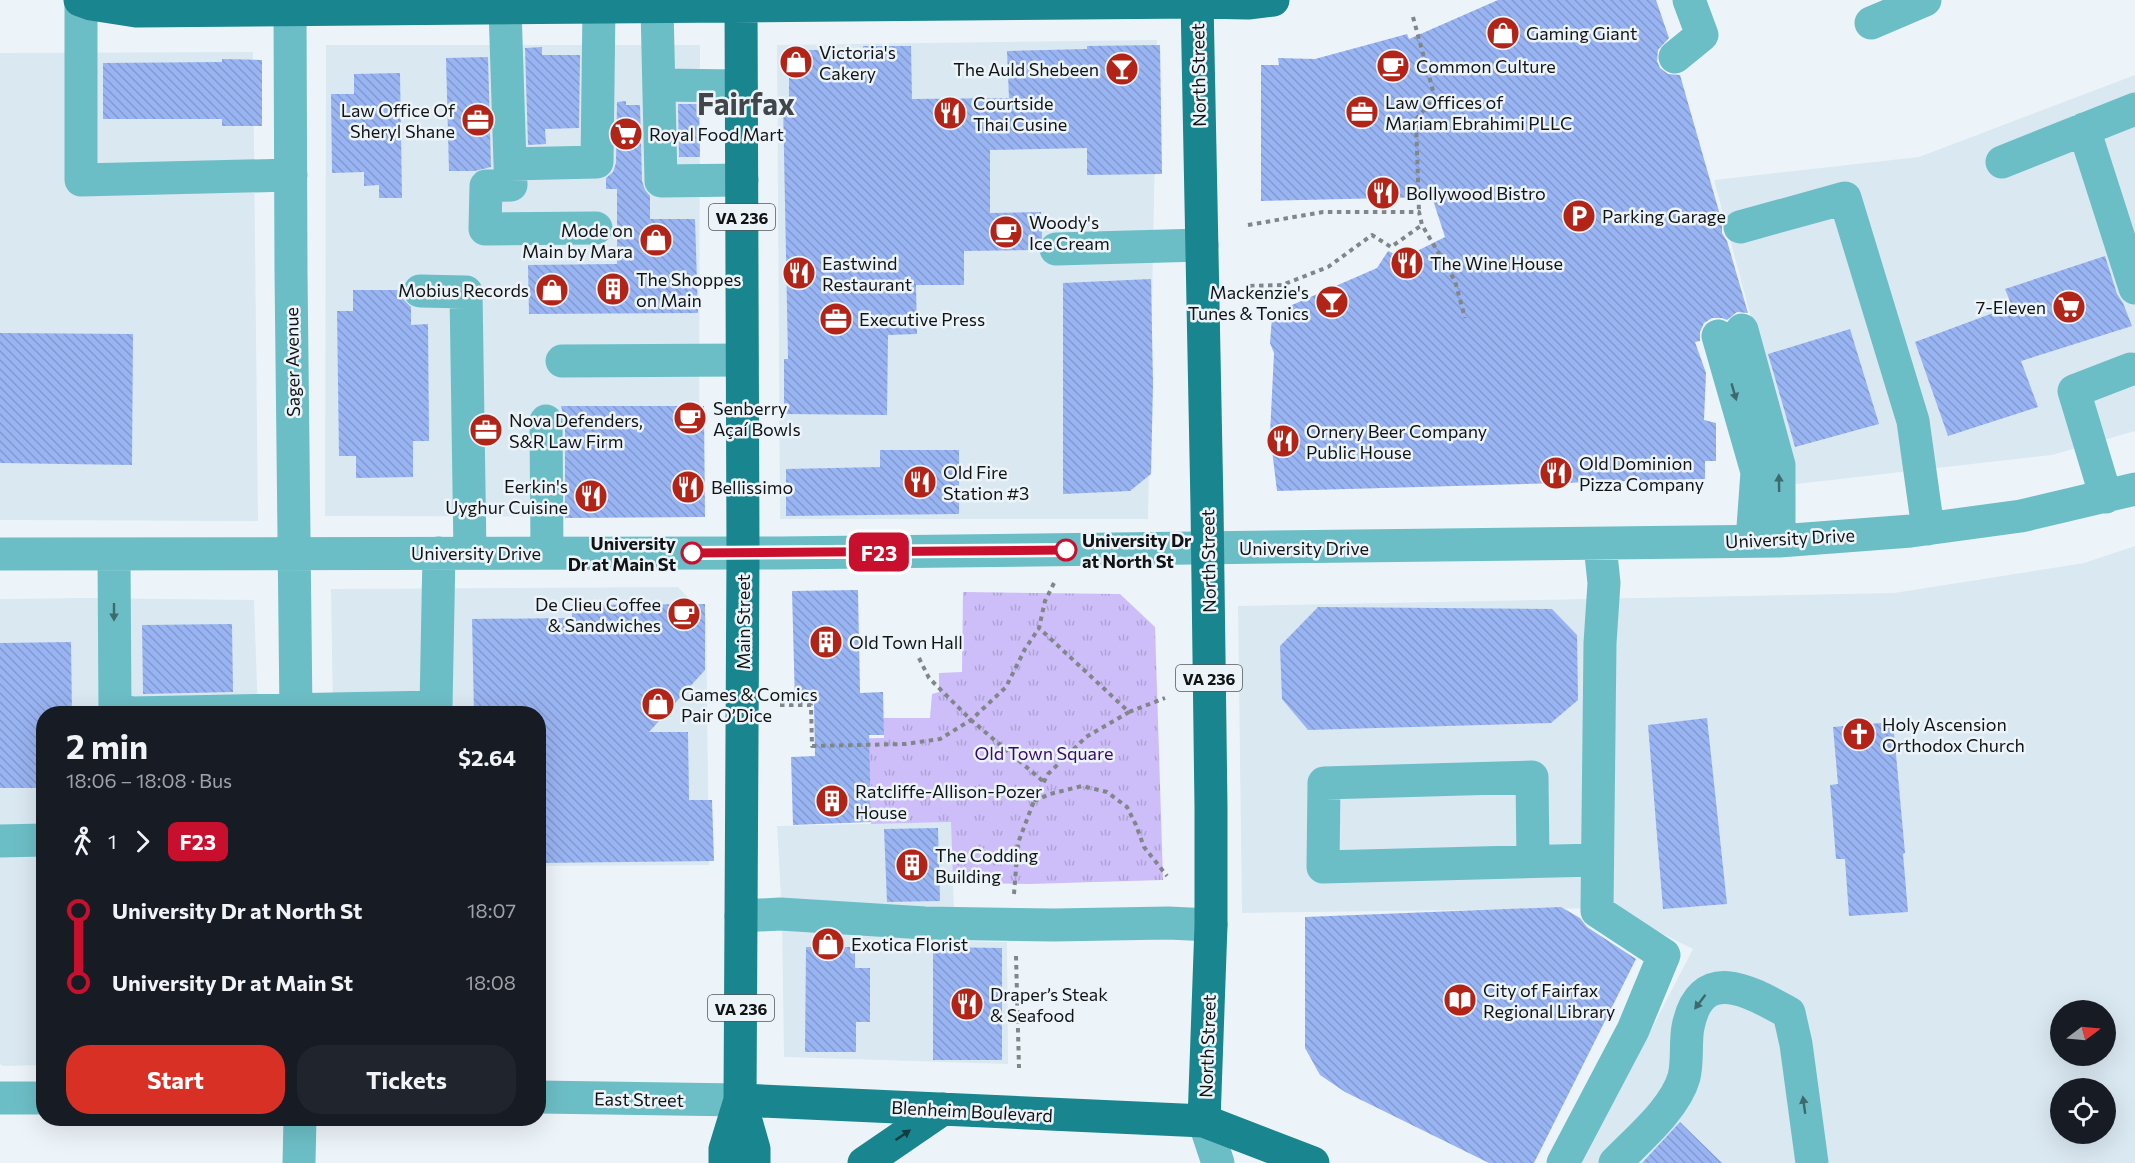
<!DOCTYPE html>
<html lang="en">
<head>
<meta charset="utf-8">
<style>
	:root { --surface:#171b24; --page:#20242c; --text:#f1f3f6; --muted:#9ea1a6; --accent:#d93025 }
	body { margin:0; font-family:Commissioner,sans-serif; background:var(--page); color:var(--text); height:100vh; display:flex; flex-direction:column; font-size:22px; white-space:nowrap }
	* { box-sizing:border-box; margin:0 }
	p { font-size:20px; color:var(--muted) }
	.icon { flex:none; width:33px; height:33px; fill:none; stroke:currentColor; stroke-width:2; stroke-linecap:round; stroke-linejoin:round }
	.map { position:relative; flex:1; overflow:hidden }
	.details { position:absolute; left:36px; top:706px; width:510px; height:420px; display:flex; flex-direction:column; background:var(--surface); border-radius:24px; box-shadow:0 6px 24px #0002 }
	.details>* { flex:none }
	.badge { padding:0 12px; border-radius:9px; font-size:21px; line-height:39px }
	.needle { width:39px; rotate:74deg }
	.controls { position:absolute; left:2050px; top:1000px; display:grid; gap:12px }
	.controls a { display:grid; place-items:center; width:66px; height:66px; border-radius:50%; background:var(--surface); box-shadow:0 6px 24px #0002; font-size:30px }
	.map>.badge { position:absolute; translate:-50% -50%; box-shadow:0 0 0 3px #fff }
	.legs { display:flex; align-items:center; gap:9px; height:66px; padding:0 30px; font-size:20px }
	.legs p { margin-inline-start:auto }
	.head { display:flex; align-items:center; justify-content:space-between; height:102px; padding:0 30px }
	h1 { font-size:33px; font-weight:700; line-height:45px }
	.action { display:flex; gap:12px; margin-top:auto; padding:12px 30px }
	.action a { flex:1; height:69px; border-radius:24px; background:var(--accent); color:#fff; font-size:24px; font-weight:700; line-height:69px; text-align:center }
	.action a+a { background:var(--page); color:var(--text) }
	ul { padding:0 30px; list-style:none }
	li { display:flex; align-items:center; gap:21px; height:72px; font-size:22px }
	li i { display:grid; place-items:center; width:9px; height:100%; margin:0 8px; background:currentColor }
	li i::after { content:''; width:15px; height:15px; margin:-8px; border:4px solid; border-radius:50%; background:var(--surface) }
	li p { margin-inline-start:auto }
	li:first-child i { background:linear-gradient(#0000 50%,currentColor 0) }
	li:last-child i { background:linear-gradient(currentColor 50%,#0000 0) }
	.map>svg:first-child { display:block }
</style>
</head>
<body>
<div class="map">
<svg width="2135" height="1163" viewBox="0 0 2135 1163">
	<defs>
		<pattern id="grass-tufts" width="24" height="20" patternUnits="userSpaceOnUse" patternTransform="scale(1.5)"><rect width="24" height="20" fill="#cdbdf8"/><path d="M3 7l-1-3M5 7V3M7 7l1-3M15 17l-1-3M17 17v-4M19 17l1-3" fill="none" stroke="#afa2d4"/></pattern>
		<pattern id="building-back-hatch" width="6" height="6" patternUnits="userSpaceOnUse" patternTransform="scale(1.5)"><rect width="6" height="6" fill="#99b4f2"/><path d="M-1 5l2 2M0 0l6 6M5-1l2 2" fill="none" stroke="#839acf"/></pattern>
	</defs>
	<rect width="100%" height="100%" fill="#edf4f9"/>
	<path fill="#dae8f2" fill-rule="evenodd" d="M1157 40 1148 519H780L777 45Z
		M326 45H700L699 517 325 516Z
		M253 52 258 521 0 520V53Z
		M2135 75V431L2052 455 1796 484 1714 180 1919 157Z
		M2135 546V1163H1582L1693 949 1611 908 1242 913 1238 606 1894 593 2084 563ZM2061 1011H2106V1056H2061ZM2061 1089H2106V1134H2061Z
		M678 587 706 617 709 865 539 866 538 714H333L331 589Z
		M84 598 254 600 258 714H44L43 1065 3 1066 0 1064V599Z
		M951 822 955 941 1007 942 1008 1064 784 1057 782 917 777 826Z"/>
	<path fill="url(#grass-tufts)" d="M963 592 1120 594 1155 627 1163 880 1029 884 953 883 951 822 871 824 870 779 833 739 884 738 883 718H930L932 694 939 692V673L962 672Z"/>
	<path fill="url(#building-back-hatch)" d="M1498 0H1656L1669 38 1658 50 1657 61 1660 68 1668 74 1680 75 1722 222V233L1727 241 1748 313 1737 312 1727 320 1722 318H1712L1704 323 1700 332V341L1695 342 1706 373 1704 420 1716 423V461H1705V479L1277 491 1270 434 1274 353 1270 343 1272 317 1292 305 1377 268 1388 251 1403 258 1445 237 1432 197 1261 201V65H1279L1278 58 1315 59 1407 34 1409 39Z
		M1160 45 1162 174 1087 175V148L990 150V213L1041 212 1042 238 1037 250 964 251V285H916L917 334 888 335 887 415 784 414V359H788L783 101 789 100V50H863V46H911L912 99 1009 98 1007 51 1087 49V46Z
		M542 47V55H580L579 128 545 129 546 144 528 145 525 48Z
		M488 57 491 167 475 171H449L446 58Z
		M222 59 262 60V126H222V119H103V63L222 62Z
		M400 73 402 198H379V185L364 186V172L332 173 331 94H354V74Z
		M626 101V105H640L642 181 645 190 650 196V219H695L698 313 529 314 528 265 617 264V189H606V178L613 172 616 163 617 102Z
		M678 104H699L700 157H679Z
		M2105 256 2117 294 2123 303 2132 326 2021 361 2038 407 1948 436 1915 342 2012 306 2005 289Z
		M1151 279 1153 384 1151 474 1130 491 1063 494V283Z
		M353 290H401L403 299 411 307V325L428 324 429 441H413V477L356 478V456H339L337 311H353Z
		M1850 329 1879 424 1795 447 1768 354Z
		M0 333 133 334 132 465 0 463Z
		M561 406H704L705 517 565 518V421Z
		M880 450H959V514L786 516V469L880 467Z
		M858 590 860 693 883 692 884 735H869L871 822 793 825 791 757 815 756 814 703H795L792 591Z
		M705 604V670L649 732H688L689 800H712L714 861 538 863V714H474L472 619 572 618V605Z
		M1318 607 1552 609 1577 635 1578 700 1551 723 1308 730 1282 699 1280 646Z
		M232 624 233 692 143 694 142 625Z
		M71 642 72 714H44V788H0V643Z
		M1707 718 1727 904 1663 909 1648 725Z
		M1893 722 1905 853 1903 854 1908 912 1849 916 1845 859H1836L1830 785 1838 784 1833 727Z
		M938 828 940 901 887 902 884 829Z
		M1561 907 1580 918 1587 927 1636 959 1534 1163H1489L1345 1092 1320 1075 1305 1048V917Z
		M806 947H855V968H870V1022H856V1052H805Z
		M933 947 1002 948V1060H933Z
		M1680 1122 1722 1163H1642Z"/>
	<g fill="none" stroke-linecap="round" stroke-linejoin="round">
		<path stroke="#818689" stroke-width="4" stroke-dasharray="4.5 4.5" stroke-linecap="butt" d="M1413 17 1435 98 1416 119 1419 212
			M1248 225 1323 212H1419L1422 225 1455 281 1465 318
			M1250 286 1282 285 1328 267 1372 235 1391 247 1422 225
			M1054 583 1045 601 1039 628 1129 712 1165 698
			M919 658 929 678 971 720 1044 782
			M780 705H811L812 746 905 744 940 739 971 720 1006 687 1025 649 1039 628
			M1034 801 1050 794 1082 786 1107 792 1127 807 1136 825 1144 847 1167 876
			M1014 894 1018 843 1034 801 1048 774 1086 737 1129 712
			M1016 956 1019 1068"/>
		<path stroke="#6cbec6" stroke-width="33" d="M81 0V180L291 175
			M657 7 661 181 742 180
			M505 8 510 164
			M290 10 291 272 296 714
			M1871 23 1925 0
			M1675 57 1702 35 1689 0
			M659 85 741 86
			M2084 129 2135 288
			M2002 162 2135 109
			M1740 227 1845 198 1913 421 1928 529
			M596 228 485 229 486 186 511 185 510 164 597 162 599 7
			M1056 249 1202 245
			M420 291 466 292 470 553
			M1742 330 1779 465V541
			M1718 336 1757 472 1752 541
			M562 361 742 360
			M546 421 547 553
			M2106 497 2074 391 2131 369
			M0 554 781 553 1779 541 1911 531 2021 516 2135 489
			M114 554 115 714
			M115 709 133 713 436 707 439 553
			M0 841 44 840
			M1533 861 1532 777 1324 783 1323 867 1597 860
			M741 916 780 914 925 923 1054 925 1168 923 1211 925
			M538 1097 740 1100
			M0 1098H44
			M1204 1121 1218 1163
			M299 1163 300 1119
			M1563 1163 1633 1030 1664 955 1597 911 1600 643 1604 583 1600 545
			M1615 1163C1637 1140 1675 1109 1684 1077 1688 1061 1685 1043 1688 1027 1701 962 1751 992 1789 1013L1796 1044 1812 1163"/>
		<path stroke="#18858f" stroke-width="33" d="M80 0 91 4 136 11 1197 2 1248 3 1273 0
			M741 0 743 554 740 1100 754 1149V1163
			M1197 0 1207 506 1211 808V925L1204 1121
			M740 1100 1204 1121 1313 1163
			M725 1163V1149L740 1100
			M864 1163 943 1109"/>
	</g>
	<defs><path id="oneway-solid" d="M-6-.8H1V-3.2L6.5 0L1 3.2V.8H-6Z" transform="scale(1.5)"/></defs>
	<g fill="#3e696e">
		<use href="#oneway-solid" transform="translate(1734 392) rotate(74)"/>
		<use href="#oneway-solid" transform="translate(1779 483) rotate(-91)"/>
		<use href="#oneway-solid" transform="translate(114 612) rotate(90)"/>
		<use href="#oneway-solid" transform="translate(1700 1002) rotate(127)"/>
		<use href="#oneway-solid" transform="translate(1804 1105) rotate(-98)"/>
	</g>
	<use fill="#133c40" href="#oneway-solid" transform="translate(903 1135) rotate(-34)"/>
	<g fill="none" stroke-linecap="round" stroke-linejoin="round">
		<g stroke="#fff" stroke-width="14">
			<path id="line-1" d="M692 553 1066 550"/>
		</g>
		<use href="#line-1" stroke="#c8102e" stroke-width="9"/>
	</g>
	<defs>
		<g id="shop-disc" transform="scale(1.725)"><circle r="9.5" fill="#b22318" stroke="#edf4f9"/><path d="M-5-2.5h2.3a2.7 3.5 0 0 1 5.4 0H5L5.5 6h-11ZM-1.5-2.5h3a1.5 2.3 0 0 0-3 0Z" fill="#fff"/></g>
		<g id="cafe-disc" transform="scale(1.725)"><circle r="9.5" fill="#b22318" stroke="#edf4f9"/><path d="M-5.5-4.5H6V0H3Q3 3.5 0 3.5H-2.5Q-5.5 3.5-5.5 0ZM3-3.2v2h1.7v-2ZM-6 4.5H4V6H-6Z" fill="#fff"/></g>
		<g id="bar-disc" transform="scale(1.725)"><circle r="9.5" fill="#b22318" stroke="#edf4f9"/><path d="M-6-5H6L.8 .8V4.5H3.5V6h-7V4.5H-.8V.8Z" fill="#fff"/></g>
		<g id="office-disc" transform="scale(1.725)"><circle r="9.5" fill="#b22318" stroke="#edf4f9"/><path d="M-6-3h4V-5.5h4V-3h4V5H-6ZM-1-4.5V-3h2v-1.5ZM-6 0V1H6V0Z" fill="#fff"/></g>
		<g id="restaurant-disc" transform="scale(1.725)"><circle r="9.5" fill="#b22318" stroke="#edf4f9"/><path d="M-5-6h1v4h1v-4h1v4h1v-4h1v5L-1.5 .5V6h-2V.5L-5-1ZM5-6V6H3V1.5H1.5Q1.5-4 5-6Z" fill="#fff"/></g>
		<g id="supermarket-disc" transform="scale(1.725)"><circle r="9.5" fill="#b22318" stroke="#edf4f9"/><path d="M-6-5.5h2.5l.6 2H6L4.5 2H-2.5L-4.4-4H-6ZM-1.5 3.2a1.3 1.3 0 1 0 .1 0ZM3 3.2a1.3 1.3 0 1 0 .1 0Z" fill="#fff"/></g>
		<g id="parking-disc" transform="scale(1.725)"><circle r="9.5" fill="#b22318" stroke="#edf4f9"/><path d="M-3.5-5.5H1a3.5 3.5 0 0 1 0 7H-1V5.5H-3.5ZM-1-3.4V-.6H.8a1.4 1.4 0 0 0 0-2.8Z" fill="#fff"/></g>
		<g id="building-disc" transform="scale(1.725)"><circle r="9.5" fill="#b22318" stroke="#edf4f9"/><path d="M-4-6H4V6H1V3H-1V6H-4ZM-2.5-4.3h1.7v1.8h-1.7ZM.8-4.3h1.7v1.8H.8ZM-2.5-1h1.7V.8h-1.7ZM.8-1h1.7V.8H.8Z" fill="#fff"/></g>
		<g id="church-disc" transform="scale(1.725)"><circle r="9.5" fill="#b22318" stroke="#edf4f9"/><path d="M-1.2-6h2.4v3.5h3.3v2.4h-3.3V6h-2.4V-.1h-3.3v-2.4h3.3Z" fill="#fff"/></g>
		<g id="library-disc" transform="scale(1.725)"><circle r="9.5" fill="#b22318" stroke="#edf4f9"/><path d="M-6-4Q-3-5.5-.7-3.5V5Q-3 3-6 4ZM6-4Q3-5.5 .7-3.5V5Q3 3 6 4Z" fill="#fff"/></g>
	</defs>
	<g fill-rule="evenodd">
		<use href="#shop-disc" x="1503" y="33"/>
		<use href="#shop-disc" x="796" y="62"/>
		<use href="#cafe-disc" x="1393" y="66"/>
		<use href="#bar-disc" x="1122" y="69"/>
		<use href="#office-disc" x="1362" y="112"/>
		<use href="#restaurant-disc" x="950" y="113"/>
		<use href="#office-disc" x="478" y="120"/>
		<use href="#supermarket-disc" x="626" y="134"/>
		<use href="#restaurant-disc" x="1383" y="193"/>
		<use href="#parking-disc" x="1579" y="216"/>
		<use href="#cafe-disc" x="1006" y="232"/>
		<use href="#shop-disc" x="656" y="240"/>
		<use href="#restaurant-disc" x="1407" y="263"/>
		<use href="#restaurant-disc" x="799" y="273"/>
		<use href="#building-disc" x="613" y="289"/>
		<use href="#shop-disc" x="552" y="290"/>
		<use href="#bar-disc" x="1332" y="302"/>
		<use href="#supermarket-disc" x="2069" y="307"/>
		<use href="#office-disc" x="836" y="319"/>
		<use href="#cafe-disc" x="690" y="418"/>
		<use href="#office-disc" x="486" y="430"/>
		<use href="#restaurant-disc" x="1283" y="441"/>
		<use href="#restaurant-disc" x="1556" y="473"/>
		<use href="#restaurant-disc" x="920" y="482"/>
		<use href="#restaurant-disc" x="688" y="487"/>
		<use href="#restaurant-disc" x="591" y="496"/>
		<use href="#cafe-disc" x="684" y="614"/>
		<use href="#building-disc" x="826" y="642"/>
		<use href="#shop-disc" x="658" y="704"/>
		<use href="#church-disc" x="1859" y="734"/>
		<use href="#building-disc" x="832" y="801"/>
		<use href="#building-disc" x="912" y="865"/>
		<use href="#shop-disc" x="828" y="944"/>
		<use href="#library-disc" x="1460" y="1000"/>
		<use href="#restaurant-disc" x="967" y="1004"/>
	</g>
	<g fill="#fff" stroke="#c8102e" stroke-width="3">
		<circle cx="1066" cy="550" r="10"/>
		<circle cx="692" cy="553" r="10"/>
	</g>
	<g text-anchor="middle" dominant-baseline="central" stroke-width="5" stroke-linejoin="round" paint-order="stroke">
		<g fill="#edf4f9" stroke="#535759" stroke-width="1.5">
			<rect x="709" y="204" width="66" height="26" rx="4.5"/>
			<rect x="1176" y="665" width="66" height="26" rx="4.5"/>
			<rect x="708" y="995" width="66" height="26" rx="4.5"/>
		</g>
		<g font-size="16" font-weight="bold" fill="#111415">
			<text x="742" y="217">VA 236</text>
			<text x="1209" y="678">VA 236</text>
			<text x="741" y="1008">VA 236</text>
		</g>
		<g font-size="18" fill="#111415" stroke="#edf4f9" text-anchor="start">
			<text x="1526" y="33">Gaming Giant</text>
			<text x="819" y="52">Victoria's<tspan x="819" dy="21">Cakery</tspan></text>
			<text x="1416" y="66">Common Culture</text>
			<text x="1099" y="69" text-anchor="end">The Auld Shebeen</text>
			<text x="1385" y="102">Law Offices of<tspan x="1385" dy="21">Mariam Ebrahimi PLLC</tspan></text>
			<text x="973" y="103">Courtside<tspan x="973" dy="21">Thai Cusine</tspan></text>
			<text x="455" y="110" text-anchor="end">Law Office Of<tspan x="455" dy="21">Sheryl Shane</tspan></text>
			<text x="649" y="134">Royal Food Mart</text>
			<text x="1406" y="193">Bollywood Bistro</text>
			<text x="1602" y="216">Parking Garage</text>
			<text x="1029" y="222">Woody's<tspan x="1029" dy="21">Ice Cream</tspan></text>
			<text x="633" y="230" text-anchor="end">Mode on<tspan x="633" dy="21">Main by Mara</tspan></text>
			<text x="822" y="263">Eastwind<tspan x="822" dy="21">Restaurant</tspan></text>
			<text x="1430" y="263">The Wine House</text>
			<text x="636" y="279">The Shoppes<tspan x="636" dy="21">on Main</tspan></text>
			<text x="529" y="290" text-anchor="end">Mobius Records</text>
			<text x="1309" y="292" text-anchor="end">Mackenzie's<tspan x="1309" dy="21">Tunes &amp; Tonics</tspan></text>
			<text x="2046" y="307" text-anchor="end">7-Eleven</text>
			<text x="859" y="319">Executive Press</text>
			<text x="713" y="408">Senberry<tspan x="713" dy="21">Açaí Bowls</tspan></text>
			<text x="509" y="420">Nova Defenders,<tspan x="509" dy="21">S&amp;R Law Firm</tspan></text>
			<text x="1306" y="431">Ornery Beer Company<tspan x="1306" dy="21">Public House</tspan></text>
			<text x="1579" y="463">Old Dominion<tspan x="1579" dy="21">Pizza Company</tspan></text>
			<text x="943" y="472">Old Fire<tspan x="943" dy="21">Station #3</tspan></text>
			<text x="568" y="486" text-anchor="end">Eerkin's<tspan x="568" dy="21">Uyghur Cuisine</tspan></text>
			<text x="711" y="487">Bellissimo</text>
			<text x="661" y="604" text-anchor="end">De Clieu Coffee<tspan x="661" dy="21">&amp; Sandwiches</tspan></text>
			<text x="849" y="642">Old Town Hall</text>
			<text x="681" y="694">Games &amp; Comics<tspan x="681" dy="21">Pair O’Dice</tspan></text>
			<text x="1882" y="724">Holy Ascension<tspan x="1882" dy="21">Orthodox Church</tspan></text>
			<text x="855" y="791">Ratcliffe-Allison-Pozer<tspan x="855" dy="21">House</tspan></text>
			<text x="935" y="855">The Codding<tspan x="935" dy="21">Building</tspan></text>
			<text x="851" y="944">Exotica Florist</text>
			<text x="1483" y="990">City of Fairfax<tspan x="1483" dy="21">Regional Library</tspan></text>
			<text x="990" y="994">Draper’s Steak<tspan x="990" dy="21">&amp; Seafood</tspan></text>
		</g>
		<g font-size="18" fill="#111415" stroke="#edf4f9">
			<text transform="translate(1198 75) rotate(-91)">North Street</text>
			<text transform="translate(292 362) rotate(-91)">Sager Avenue</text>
			<text transform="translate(1790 538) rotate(-3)">University Drive</text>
			<text x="1304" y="548">University Drive</text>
			<text x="476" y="553">University Drive</text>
			<text transform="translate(1208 561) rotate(-91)">North Street</text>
			<text transform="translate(743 622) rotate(-90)">Main Street</text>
			<text transform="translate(1207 1046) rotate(-88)">North Street</text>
			<text transform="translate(639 1099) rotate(1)">East Street</text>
			<text transform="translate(972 1111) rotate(3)">Blenheim Boulevard</text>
		</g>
		<g font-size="18" font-weight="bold" fill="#111415" stroke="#edf4f9" text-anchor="start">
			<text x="1082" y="540">University Dr<tspan x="1082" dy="21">at North St</tspan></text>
			<text x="676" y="543" text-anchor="end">University<tspan x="676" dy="21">Dr at Main St</tspan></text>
		</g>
		<g font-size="18" fill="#380a6c" stroke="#edf4f9">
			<text x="1044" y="753">Old Town Square</text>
		</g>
		<g font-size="30" font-weight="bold" fill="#40464a" stroke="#edf4f9">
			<text x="746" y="102">Fairfax</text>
		</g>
	</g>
</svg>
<div class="controls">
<a><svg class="needle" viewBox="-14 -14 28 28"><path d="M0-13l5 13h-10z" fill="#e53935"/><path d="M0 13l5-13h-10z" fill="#9ea1a6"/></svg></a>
<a><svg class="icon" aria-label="locate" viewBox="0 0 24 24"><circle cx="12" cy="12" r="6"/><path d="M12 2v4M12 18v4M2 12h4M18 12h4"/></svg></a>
</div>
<b class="badge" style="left:879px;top:552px;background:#c8102e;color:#fff">F23</b>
<section class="details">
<div class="head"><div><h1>2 min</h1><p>18:06 – 18:08 · Bus</p></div><b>$2.64</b></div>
<div class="legs"><svg class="icon" aria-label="walk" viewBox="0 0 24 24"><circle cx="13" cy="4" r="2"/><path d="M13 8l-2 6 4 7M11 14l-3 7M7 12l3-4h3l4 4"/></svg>1<svg class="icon" aria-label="forward" viewBox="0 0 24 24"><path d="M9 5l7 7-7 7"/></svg><b class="badge" style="background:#c8102e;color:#fff">F23</b></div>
<ul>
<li><i style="color:#c8102e"></i><b>University Dr at North St</b><p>18:07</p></li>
<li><i style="color:#c8102e"></i><b>University Dr at Main St</b><p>18:08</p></li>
</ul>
<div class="action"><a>Start</a><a>Tickets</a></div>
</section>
</div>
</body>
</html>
